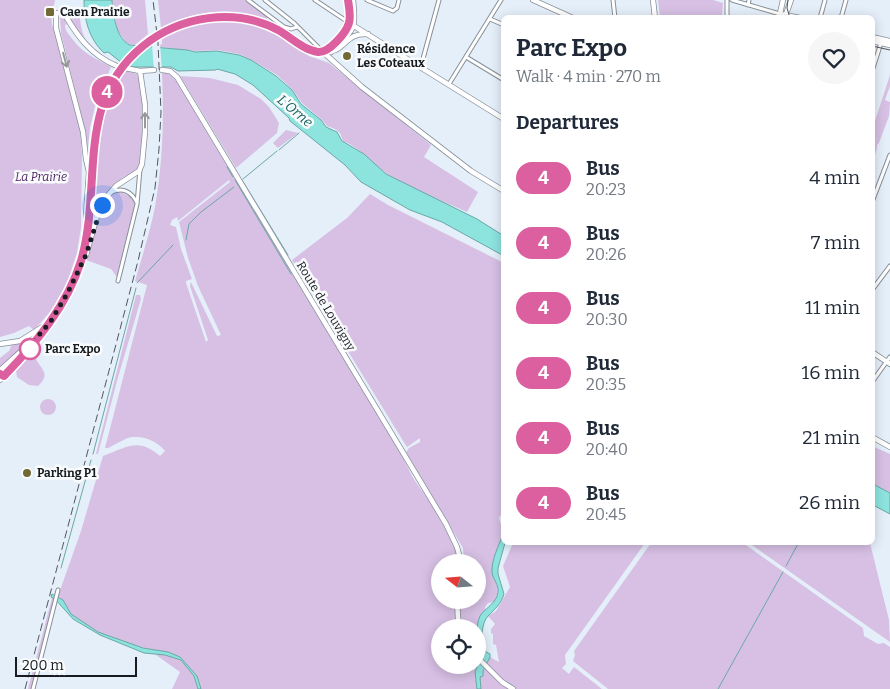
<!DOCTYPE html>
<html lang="en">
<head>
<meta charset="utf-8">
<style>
	:root { --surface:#fff; --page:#f6f6f7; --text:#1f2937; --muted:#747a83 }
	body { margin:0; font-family:Bitter,serif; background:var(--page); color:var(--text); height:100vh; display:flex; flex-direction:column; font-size:19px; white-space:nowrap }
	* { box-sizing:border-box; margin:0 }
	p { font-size:16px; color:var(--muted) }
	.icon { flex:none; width:28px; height:28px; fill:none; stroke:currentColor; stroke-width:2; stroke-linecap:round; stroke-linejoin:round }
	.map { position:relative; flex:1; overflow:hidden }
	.details { position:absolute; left:501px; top:15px; width:374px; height:530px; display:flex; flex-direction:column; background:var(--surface); border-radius:8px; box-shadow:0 2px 12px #0003 }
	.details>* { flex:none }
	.badge { padding:0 10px; border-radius:16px; font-size:18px; line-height:32px }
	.needle { width:32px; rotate:287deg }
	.tools { position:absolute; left:431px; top:554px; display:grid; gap:10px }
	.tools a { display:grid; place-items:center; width:55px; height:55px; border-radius:50%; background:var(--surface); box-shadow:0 2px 12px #0003; font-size:25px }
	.scale { position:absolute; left:15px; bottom:12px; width:122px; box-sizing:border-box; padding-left:5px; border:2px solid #181b1f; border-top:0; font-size:14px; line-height:18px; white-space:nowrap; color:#181b1f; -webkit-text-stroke:4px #f9fbfd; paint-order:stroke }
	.you { position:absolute; width:25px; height:25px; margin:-12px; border:4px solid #fff; border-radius:50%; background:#1a73e8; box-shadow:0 0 0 8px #1a73e833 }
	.map>.badge { position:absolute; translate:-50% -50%; box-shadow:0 0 0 2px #fff }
	h2 { padding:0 15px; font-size:19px; line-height:45px }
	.round { display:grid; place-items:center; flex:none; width:52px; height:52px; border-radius:26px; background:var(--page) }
	.headline { display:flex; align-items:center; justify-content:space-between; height:85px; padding:0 15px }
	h1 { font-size:24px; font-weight:700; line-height:38px }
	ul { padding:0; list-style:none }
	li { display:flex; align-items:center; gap:15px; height:65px; padding:0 15px }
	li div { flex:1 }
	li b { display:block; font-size:19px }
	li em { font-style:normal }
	li .badge { min-width:55px; font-weight:700; text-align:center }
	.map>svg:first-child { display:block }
</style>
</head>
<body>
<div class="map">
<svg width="890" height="689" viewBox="0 0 890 689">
	<rect width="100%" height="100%" fill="#e5effa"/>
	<path fill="#d7c0e4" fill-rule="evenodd" d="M0 0H55L51 16 52 24 80 129 82 155 81 227 77 253 67 283 51 311 34 330 29 326 14 333 0 337Z
		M112 0H145L148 34 135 45 126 43 117 29Z
		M158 0H245L267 16V19C230 7 195 10 161 28Z
		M658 0H713L723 3 722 17H660Z
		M63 5C87 11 76 20 85 38 87 42 91 46 95 50L74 26Z
		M63 16 67 24 65 25C65 30 67 32 70 36 82 53 93 57 111 67L96 102 90 128 88 148 86 147 80 110 61 33 60 18Z
		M216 21H233L257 25 270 30 309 56 329 63 431 145 424 157 478 192 467 212C441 200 410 190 386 173 370 162 361 148 343 141L340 133 335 129 327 126 321 119 302 103 292 89 277 75 252 60 239 54 218 50 195 51 160 47V45L162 44V37C179 28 196 24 216 21Z
		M124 70 137 74C140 82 142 91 143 100 144 112 144 161 137 169 134 173 129 174 124 177 109 186 101 201 94 217L93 216 98 129 110 91Z
		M162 72C172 73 178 83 183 91L400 452C404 460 408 468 412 476 428 503 457 530 458 562H440V600H455V617L458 627 440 628V665L478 664 484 670 490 657 499 662 496 645 493 644V634L491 633V629L495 624 488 616 496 611 510 587 503 566 513 543H645L565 655 566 664 562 668 569 674 574 667 602 689H172L180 672 156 655 165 652C135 647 95 636 72 615 66 609 65 601 58 596L81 531 103 456C127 447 138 437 160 456L165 451C158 442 146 436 133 437 126 437 115 445 108 448H105L147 285 135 281C142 257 150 232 155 207 163 161 164 119 162 72ZM229 180 230 182 179 222 188 258 198 286 221 335 217 336 191 282 190 286 208 340 206 342 186 283V281L192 279 181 249 176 227 170 225 172 220 177 217 178 221Z
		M890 75V86L885 100 890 102 889 116 879 143 877 145V148L873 162V127Z
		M180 76 210 78 238 85 261 99 269 107 279 123 277 133 236 168Z
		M286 130 298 133 278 148 273 143Z
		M118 191 130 196 135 203V209L117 277 111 269 86 260C92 241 99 199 118 191Z
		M370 194 388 205 504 263V510L499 518C500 522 503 529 503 533 503 544 493 556 493 568 492 585 503 583 494 602L488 603 485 607V611L479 618 478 630V628L462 627 459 612V600H478V562H464L463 548 406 452 409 448 420 442V438L407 447 405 444 292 260 347 218Z
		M136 295H140L141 299 117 381 98 454H96Z
		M32 336 29 342 0 368V358L9 351 12 344Z
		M35 357C40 369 52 373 38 386L29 385 17 377 16 370 25 360Z
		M40 407a8 8 0 1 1 16 0a8 8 0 1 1-16 0Z
		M872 446 890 454V493L873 484Z
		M651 543H743L863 628 864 636 878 644 884 643 890 647V689H608L573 661 575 655 574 651Z
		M749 543H870L889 620 890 642Z
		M52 598H55L32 689H28Z"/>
	<path fill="#8de3de" stroke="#6aa7a5" d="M84 0H112C113 14 116 39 130 45L187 50 195 52 217 51 239 55 251 60 276 76 292 90 301 104 321 120 326 127 337 132 342 141 364 154 386 174 477 219 504 236V256L442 222 410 210 361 182 345 165 290 121 289 118 253 85 235 74 217 69 216 70 178 71 171 67H131L122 63 108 52 104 53C89 39 84 19 84 0Z
		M873 484 890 493V514L873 505Z
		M504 532V542L505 543 498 568V574L504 594C501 604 495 609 488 616 481 623 481 642 483 650L490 654V657L483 671V676L480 677 481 689H477L475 672C478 665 480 662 480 654L478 651C478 641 475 626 480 616 485 608 497 603 498 592 499 585 493 579 492 573 491 560 499 545 504 532Z
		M52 594 63 600 71 614 98 632 143 648 168 652 180 657 197 676 201 689H198L194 676 181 660 165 655 144 653 100 635 73 619 56 600 51 597Z"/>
	<path fill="#e5effa" d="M160 44 162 70H154L152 45Z"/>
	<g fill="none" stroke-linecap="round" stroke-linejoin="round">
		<path stroke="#6aa7a5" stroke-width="1" d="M279 150 299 133
			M227 167 233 177
			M243 179 277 151
			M235 180 291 274
			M242 180 288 255
			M186 240 189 224 201 212 234 187
			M137 283 173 245
			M93 454 136 288
			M786 566 799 542
			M61 568 91 460
			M718 689 783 572"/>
		<g stroke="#879099" stroke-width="5">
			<path id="street" d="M248 0 284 27 291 29 297 27
				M265 0 294 23 323 52
				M315 0 354 26
				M367 0 393 11 397 8 399 0
				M613 0 615 18
				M732 0 780 14
				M748 5 749 0
				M727 18V0
				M820 18 825 0
				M841 18 846 0
				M490 19 504 25
				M466 57 504 80
				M421 66 439 0
				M872 71 881 43
				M449 84 501 0
				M112 192C123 187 132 192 137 203
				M872 202 890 155
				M118 281 137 204 140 169
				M872 290 890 266
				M872 382 890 357
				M33 689 58 590"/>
		</g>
		<g stroke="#879099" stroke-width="6">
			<path id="secondary" d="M533 0 573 18
				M653 0 655 18
				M780 14 800 18
				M785 17 791 0
				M779 18 783 0
				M197 20C224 14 255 17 280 31 291 37 303 50 317 52 347 56 342 32 368 34
				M354 26 504 119
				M872 37 890 41
				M872 41 890 45
				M323 52 362 87 471 171 504 191
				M323 52C326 49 330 48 333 45 350 32 350 19 348 0
				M331 52C352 27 357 36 353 0
				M125 68 140 71 154 70
				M162 70 170 71 177 77 446 524 457 547 461 562
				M88 220 86 216 89 172 86 159 83 132 56 28V13H61L65 15C78 37 92 56 117 66
				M82 262 86 255 97 216 104 200 116 186 139 171 142 164 145 132V105L140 71
				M0 344 20 341 44 326
				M872 352 890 364
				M0 370C8 364 15 356 23 350 26 346 31 344 35 340 79 297 88 237 92 178 95 144 96 113 112 82
				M0 380 31 349 33 343
				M872 437 890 447
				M457 600 458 618 460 628
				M478 658 502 682 513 689"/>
		</g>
		<use href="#street" stroke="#fff" stroke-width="3"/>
		<use href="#secondary" stroke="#fff" stroke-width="4.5"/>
		<path stroke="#51565c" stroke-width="1" d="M788 0 787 8 790 18
			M872 46 890 50"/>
		<path stroke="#51565c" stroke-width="1" stroke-dasharray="8 4" stroke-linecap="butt" d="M25 689 138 261 155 188 159 149 161 112 158 43 153 0"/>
		<g stroke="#879099" stroke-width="6" stroke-linecap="butt">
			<path id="secondary-bridge" d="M112 82C133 50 160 30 197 20"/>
		</g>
		<use href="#secondary-bridge" stroke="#fff" stroke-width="4.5"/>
	</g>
	<defs><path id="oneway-shaft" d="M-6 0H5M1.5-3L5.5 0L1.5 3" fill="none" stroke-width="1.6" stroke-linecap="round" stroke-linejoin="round" transform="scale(1.25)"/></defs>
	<g stroke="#97989a">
		<use href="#oneway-shaft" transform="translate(65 60) rotate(75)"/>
		<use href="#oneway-shaft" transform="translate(145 120) rotate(-90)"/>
	</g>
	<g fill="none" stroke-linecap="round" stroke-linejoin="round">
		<g stroke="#fff" stroke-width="11">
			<path id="line" d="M0 374 4 376C36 343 67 306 81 261 103 186 74 102 143 46 180 16 235 7 278 30 291 37 303 50 318 52 329 53 346 33 349 23 351 16 349 7 348 0"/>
		</g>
		<use href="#line" stroke="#dc5f9f" stroke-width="8"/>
		<path stroke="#181b1f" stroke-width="5" stroke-dasharray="0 9" d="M30 349 34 341 51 321 67 294 86 255 102 205"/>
	</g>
	<g fill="#716835" stroke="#f9fbfd" stroke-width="2">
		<rect x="45" y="7" width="10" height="10" rx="2.5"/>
		<circle cx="347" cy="56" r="5"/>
		<circle cx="27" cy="473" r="5"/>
	</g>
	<circle fill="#fff" stroke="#dc5f9f" stroke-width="2.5" cx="30" cy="349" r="10"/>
	<g text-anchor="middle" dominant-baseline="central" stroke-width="5" stroke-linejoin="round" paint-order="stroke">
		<g font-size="12" font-weight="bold" fill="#181b1f" stroke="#f9fbfd" text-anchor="start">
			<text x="60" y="12">Caen Prairie</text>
			<text x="357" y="49">Résidence<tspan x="357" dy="14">Les Coteaux</tspan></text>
			<text x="37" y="473">Parking P1</text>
		</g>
		<g font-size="12" font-style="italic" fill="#4a1f5e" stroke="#f9fbfd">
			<text x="41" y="177">La Prairie</text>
		</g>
		<g font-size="12" fill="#181b1f" stroke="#f9fbfd">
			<text transform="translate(326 306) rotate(59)">Route de Louvigny</text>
		</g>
		<g font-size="12" font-weight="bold" fill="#181b1f" stroke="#f9fbfd" text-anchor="start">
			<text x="45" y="349">Parc Expo</text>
		</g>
		<g font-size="14" font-style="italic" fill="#1c6360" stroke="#f9fbfd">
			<text transform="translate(295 111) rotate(40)">L'Orne</text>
		</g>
	</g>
</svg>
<div class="tools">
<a><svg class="needle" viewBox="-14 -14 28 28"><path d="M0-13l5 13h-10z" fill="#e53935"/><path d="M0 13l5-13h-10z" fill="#747a83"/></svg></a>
<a><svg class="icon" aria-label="locate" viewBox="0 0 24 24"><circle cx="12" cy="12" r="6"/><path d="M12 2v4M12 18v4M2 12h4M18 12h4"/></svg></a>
</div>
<div class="scale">200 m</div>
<div class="you" style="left:102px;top:205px"></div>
<b class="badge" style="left:107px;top:92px;background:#dc5f9f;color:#fff">4</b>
<section class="details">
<div class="headline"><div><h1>Parc Expo</h1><p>Walk · 4 min · 270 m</p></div><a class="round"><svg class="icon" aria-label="heart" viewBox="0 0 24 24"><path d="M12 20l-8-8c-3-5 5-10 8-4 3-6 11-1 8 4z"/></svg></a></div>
<h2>Departures</h2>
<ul>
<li><span class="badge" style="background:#dc5f9f;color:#fff">4</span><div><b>Bus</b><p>20:23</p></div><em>4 min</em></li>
<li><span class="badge" style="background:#dc5f9f;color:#fff">4</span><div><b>Bus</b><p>20:26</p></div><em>7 min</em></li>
<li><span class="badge" style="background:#dc5f9f;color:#fff">4</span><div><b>Bus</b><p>20:30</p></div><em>11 min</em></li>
<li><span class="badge" style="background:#dc5f9f;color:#fff">4</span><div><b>Bus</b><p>20:35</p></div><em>16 min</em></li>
<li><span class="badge" style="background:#dc5f9f;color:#fff">4</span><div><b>Bus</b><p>20:40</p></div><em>21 min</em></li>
<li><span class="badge" style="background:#dc5f9f;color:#fff">4</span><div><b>Bus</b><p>20:45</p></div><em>26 min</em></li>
</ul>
</section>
</div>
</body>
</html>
